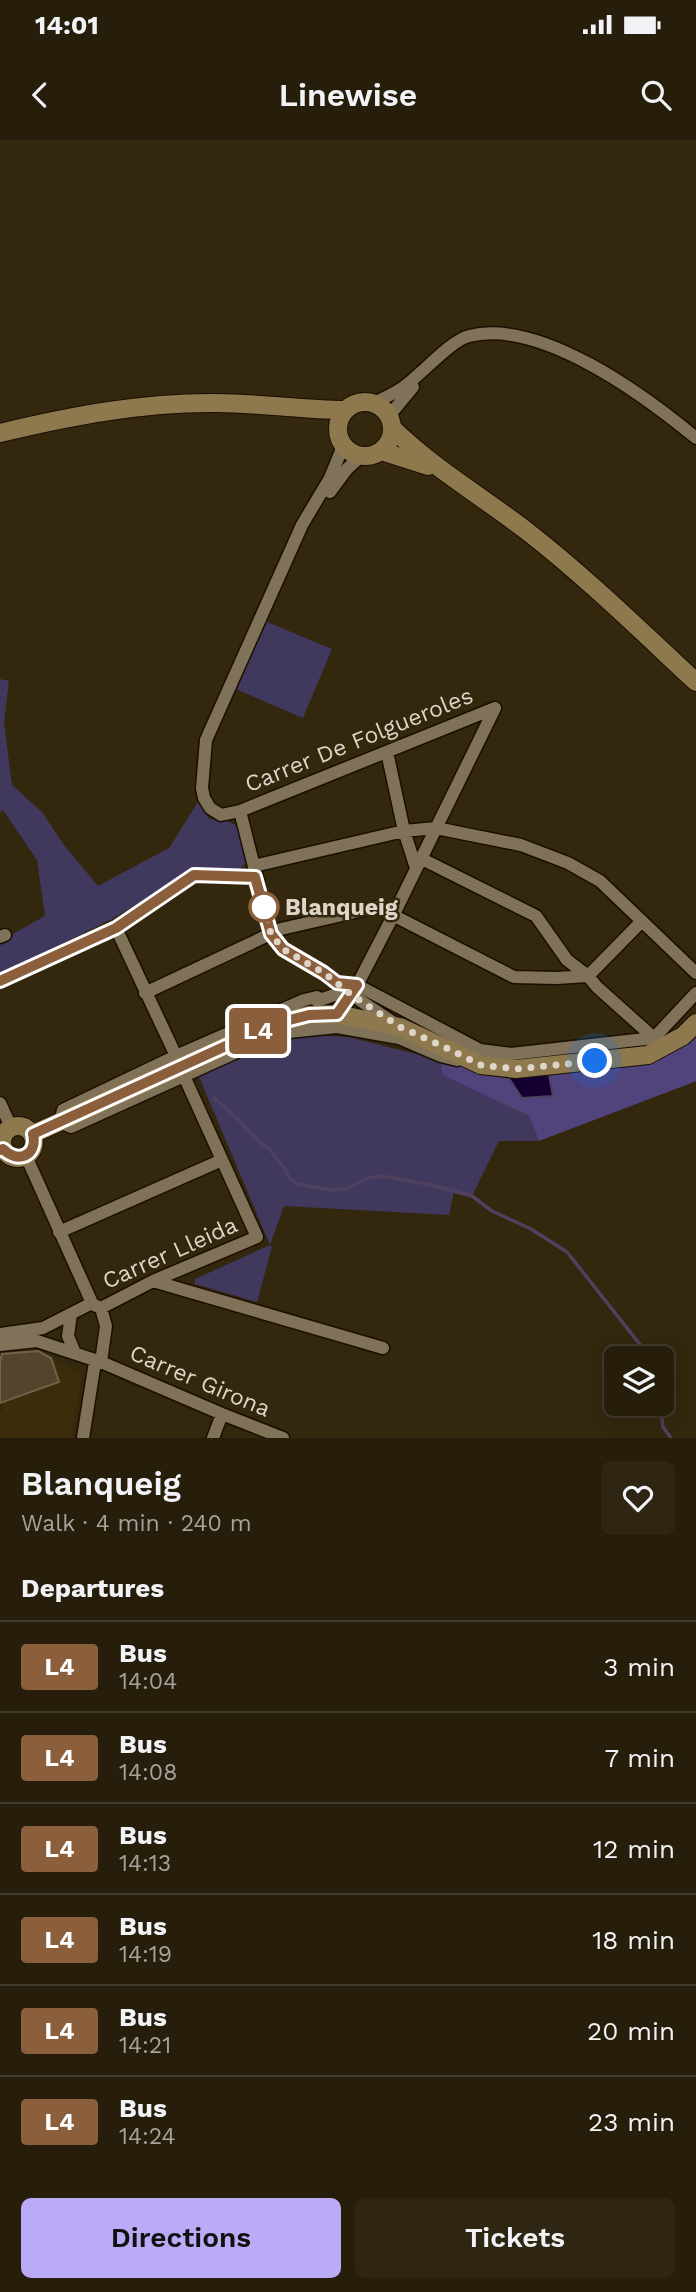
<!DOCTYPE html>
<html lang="en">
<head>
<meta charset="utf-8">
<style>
	:root { --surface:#261d0a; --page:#2e2613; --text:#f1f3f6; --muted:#a4a29c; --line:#423b2b; --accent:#bbaaf6 }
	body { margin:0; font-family:"Work Sans",sans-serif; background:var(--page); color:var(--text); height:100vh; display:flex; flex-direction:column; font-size:26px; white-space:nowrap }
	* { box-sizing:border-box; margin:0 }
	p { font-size:23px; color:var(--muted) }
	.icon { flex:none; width:38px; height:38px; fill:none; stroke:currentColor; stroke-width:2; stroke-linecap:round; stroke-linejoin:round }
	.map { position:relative; height:1298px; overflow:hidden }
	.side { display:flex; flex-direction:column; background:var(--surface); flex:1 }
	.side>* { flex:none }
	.badge { padding:0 14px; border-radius:5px; font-size:24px; line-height:46px }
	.buttons { position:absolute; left:604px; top:1206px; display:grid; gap:14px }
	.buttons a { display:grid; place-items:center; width:70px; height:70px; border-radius:10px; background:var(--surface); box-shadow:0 4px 18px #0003,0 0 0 2px var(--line); font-size:35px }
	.you { position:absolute; width:35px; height:35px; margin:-18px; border:5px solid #fff; border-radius:50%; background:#1a73e8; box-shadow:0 0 0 10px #1a73e833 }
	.map>.badge { position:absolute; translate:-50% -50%; box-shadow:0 0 0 4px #fff }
	h2 { padding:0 21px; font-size:26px; line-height:63px }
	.round { display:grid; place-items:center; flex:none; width:74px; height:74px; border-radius:10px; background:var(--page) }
	.overview { display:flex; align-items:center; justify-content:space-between; height:119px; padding:0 21px }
	h1 { font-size:33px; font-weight:600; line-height:52px }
	.cta { display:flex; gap:14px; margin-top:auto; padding:14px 21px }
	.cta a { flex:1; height:80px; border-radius:10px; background:var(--accent); color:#111; font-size:28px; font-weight:600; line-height:80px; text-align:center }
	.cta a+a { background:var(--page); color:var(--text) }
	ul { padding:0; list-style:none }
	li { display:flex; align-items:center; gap:21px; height:91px; padding:0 21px; border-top:2px solid var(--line) }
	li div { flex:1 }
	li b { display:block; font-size:26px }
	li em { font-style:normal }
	li .badge { min-width:77px; font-weight:700; text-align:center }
	.status { display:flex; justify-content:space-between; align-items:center; height:49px; padding:0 35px; background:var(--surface); direction:ltr }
	.status svg { height:19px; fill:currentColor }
	header { display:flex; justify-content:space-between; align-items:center; height:91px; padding:0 21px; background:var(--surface); font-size:32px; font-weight:600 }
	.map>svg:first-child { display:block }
</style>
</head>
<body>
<div class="status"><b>14:01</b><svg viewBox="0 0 49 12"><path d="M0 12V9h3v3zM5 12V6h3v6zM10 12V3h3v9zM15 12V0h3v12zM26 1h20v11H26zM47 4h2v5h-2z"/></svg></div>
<header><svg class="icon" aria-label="back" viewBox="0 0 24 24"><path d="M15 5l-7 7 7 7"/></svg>Linewise<svg class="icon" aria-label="search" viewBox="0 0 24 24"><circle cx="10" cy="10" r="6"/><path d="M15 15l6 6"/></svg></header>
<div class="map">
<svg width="696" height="1298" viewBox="0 0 696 1298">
	<rect width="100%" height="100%" fill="#33270e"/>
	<path fill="#3b2c0b" d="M52 1218 82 1233 72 1298H0V1272H3L2 1263 59 1242Z"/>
	<path fill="#41385e" d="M260 479 332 509 303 578 231 547Z
		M0 539 9 541 4 582 12 645 42 672 64 705 98 746 169 708 198 662 209 679 226 681 238 686 246 722 238 732H192L110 780 0 834V801L45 776 37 720 3 670 0 672Z
		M307 895 348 897 440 920 444 935 529 976 539 1001H499L472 1056 454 1051 449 1075 284 1066 270 1105 272 1107 257 1162 195 1144V1139L270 1105 199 937 248 913Z"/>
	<path fill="#51437c" d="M696 883V941L694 942 539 1001 529 976 443 935 440 920 516 929 648 915Z"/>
	<path fill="#140033" stroke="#50405f" stroke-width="2" d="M507 935H549L553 956 522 958Z"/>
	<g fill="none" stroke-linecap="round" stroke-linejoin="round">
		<path stroke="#50405f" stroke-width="3.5" d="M214 958 237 978 257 1000 270 1010 284 1028 289 1037 297 1044 332 1050 345 1049 368 1038 382 1036 431 1045 472 1056 492 1071 531 1089 567 1112 642 1207 647 1218
			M662 1252V1255
			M660 1264 663 1287 671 1298"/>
	</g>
	<path fill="#52452c" stroke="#716349" stroke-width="2" d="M38 1211 51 1218 59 1242 0 1263V1221L2 1214Z"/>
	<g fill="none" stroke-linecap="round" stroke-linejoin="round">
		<g stroke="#1a0f00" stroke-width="15">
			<path id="street" d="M374 263C383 258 394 254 402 248 419 237 451 200 469 196 540 178 644 255 696 298
				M389 276 413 247
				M343 306 330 338 302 385 206 600 202 648 204 658 210 668 221 675 240 671 495 568
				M330 352 347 329 361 316
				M387 612 404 691 416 728
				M240 671 271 794 283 809 324 833 342 847
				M422 719 536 776 567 820 588 836 597 847 654 898
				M254 726 404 691 436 688 521 705 568 723 600 741 696 833
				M116 788 176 916
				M0 797 5 795
				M588 836 642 781
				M0 841 116 788 194 735 255 737
				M337 843 357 845 480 910 511 914 654 898 696 853
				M145 853 281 789 377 767 514 837 556 838 588 836
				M321 859 317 857 304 860 176 916 63 970 60 982 71 987 279 893 337 887 399 898 441 916 457 920
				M317 861 340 853 352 855 394 883
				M337 874 352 855 393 776 495 568
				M0 963 11 987
				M26 1016 92 1163
				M59 1092 222 1020
				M153 1141 383 1208
				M94 1165 101 1168 106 1186 101 1222
				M101 1168 153 1141 257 1097 184 936
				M71 1174 68 1196 75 1213
				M0 1194 43 1188 92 1163
				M0 1205 37 1201 101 1222 222 1274 283 1298
				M83 1298 95 1222
				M213 1298 222 1274"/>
		</g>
		<g stroke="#1a0f00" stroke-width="20">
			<path id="secondary" d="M338 289a27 27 0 1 1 54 0a27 27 0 1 1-54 0Z
				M392 288C433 328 483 357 528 392 587 438 641 491 696 542
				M0 293C71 276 144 262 217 263 260 263 303 270 345 270
				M381 311 428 326
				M2 1002a16 16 0 1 1 32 0a16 16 0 1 1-32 0Z
				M33 994 274 884 309 875 337 874 400 887 481 925 516 929 648 915 683 896 696 883"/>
		</g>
		<use href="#street" stroke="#807258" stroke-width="12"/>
		<use href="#secondary" stroke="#8e794e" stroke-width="18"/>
	</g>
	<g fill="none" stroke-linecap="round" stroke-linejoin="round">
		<g stroke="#fff" stroke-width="16">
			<path id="line" d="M0 841 116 788 194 735 255 737 271 794 283 809 324 833 337 843 357 845 337 874 309 875 274 884 33 994C38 1016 17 1024 3 1009L0 1010"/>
		</g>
		<use href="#line" stroke="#8b5e3c" stroke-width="10"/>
		<path stroke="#ddd5c7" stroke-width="7" stroke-dasharray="0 12.6" d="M264 767 271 794 283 809 324 833 352 855 400 887 440 905 481 925 516 929 595 921"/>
	</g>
	<circle fill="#fff" stroke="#8b5e3c" stroke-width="3.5" cx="264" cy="767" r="14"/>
	<g text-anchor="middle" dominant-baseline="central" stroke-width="5" stroke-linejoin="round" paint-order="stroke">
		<g font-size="23" fill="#ddd5c7" stroke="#33270e">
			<text transform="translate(359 600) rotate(-22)">Carrer De Folgueroles</text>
			<text transform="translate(170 1113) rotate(-24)">Carrer Lleida</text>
			<text transform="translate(200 1241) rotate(23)">Carrer Girona</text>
		</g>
		<g font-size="23" font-weight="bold" fill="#ddd5c7" stroke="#33270e" text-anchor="start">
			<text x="285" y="767">Blanqueig</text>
		</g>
	</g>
</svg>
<div class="buttons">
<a><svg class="icon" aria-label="layers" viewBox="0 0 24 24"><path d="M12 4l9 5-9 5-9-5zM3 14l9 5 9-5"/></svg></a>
</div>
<div class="you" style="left:595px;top:921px"></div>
<b class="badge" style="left:258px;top:891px;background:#8b5e3c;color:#fff">L4</b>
</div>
<section class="side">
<div class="overview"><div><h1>Blanqueig</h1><p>Walk · 4 min · 240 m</p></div><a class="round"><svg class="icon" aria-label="heart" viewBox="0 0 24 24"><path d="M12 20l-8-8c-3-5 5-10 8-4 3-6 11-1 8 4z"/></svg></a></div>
<h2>Departures</h2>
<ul>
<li><span class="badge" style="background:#8b5e3c;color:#fff">L4</span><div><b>Bus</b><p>14:04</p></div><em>3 min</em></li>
<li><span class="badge" style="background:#8b5e3c;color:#fff">L4</span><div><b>Bus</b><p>14:08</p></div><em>7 min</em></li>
<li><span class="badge" style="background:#8b5e3c;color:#fff">L4</span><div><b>Bus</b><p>14:13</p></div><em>12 min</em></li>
<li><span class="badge" style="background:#8b5e3c;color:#fff">L4</span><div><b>Bus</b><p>14:19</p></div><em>18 min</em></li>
<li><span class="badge" style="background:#8b5e3c;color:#fff">L4</span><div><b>Bus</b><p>14:21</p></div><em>20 min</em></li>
<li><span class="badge" style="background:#8b5e3c;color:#fff">L4</span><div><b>Bus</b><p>14:24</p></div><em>23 min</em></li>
</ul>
<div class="cta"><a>Directions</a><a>Tickets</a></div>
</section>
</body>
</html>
